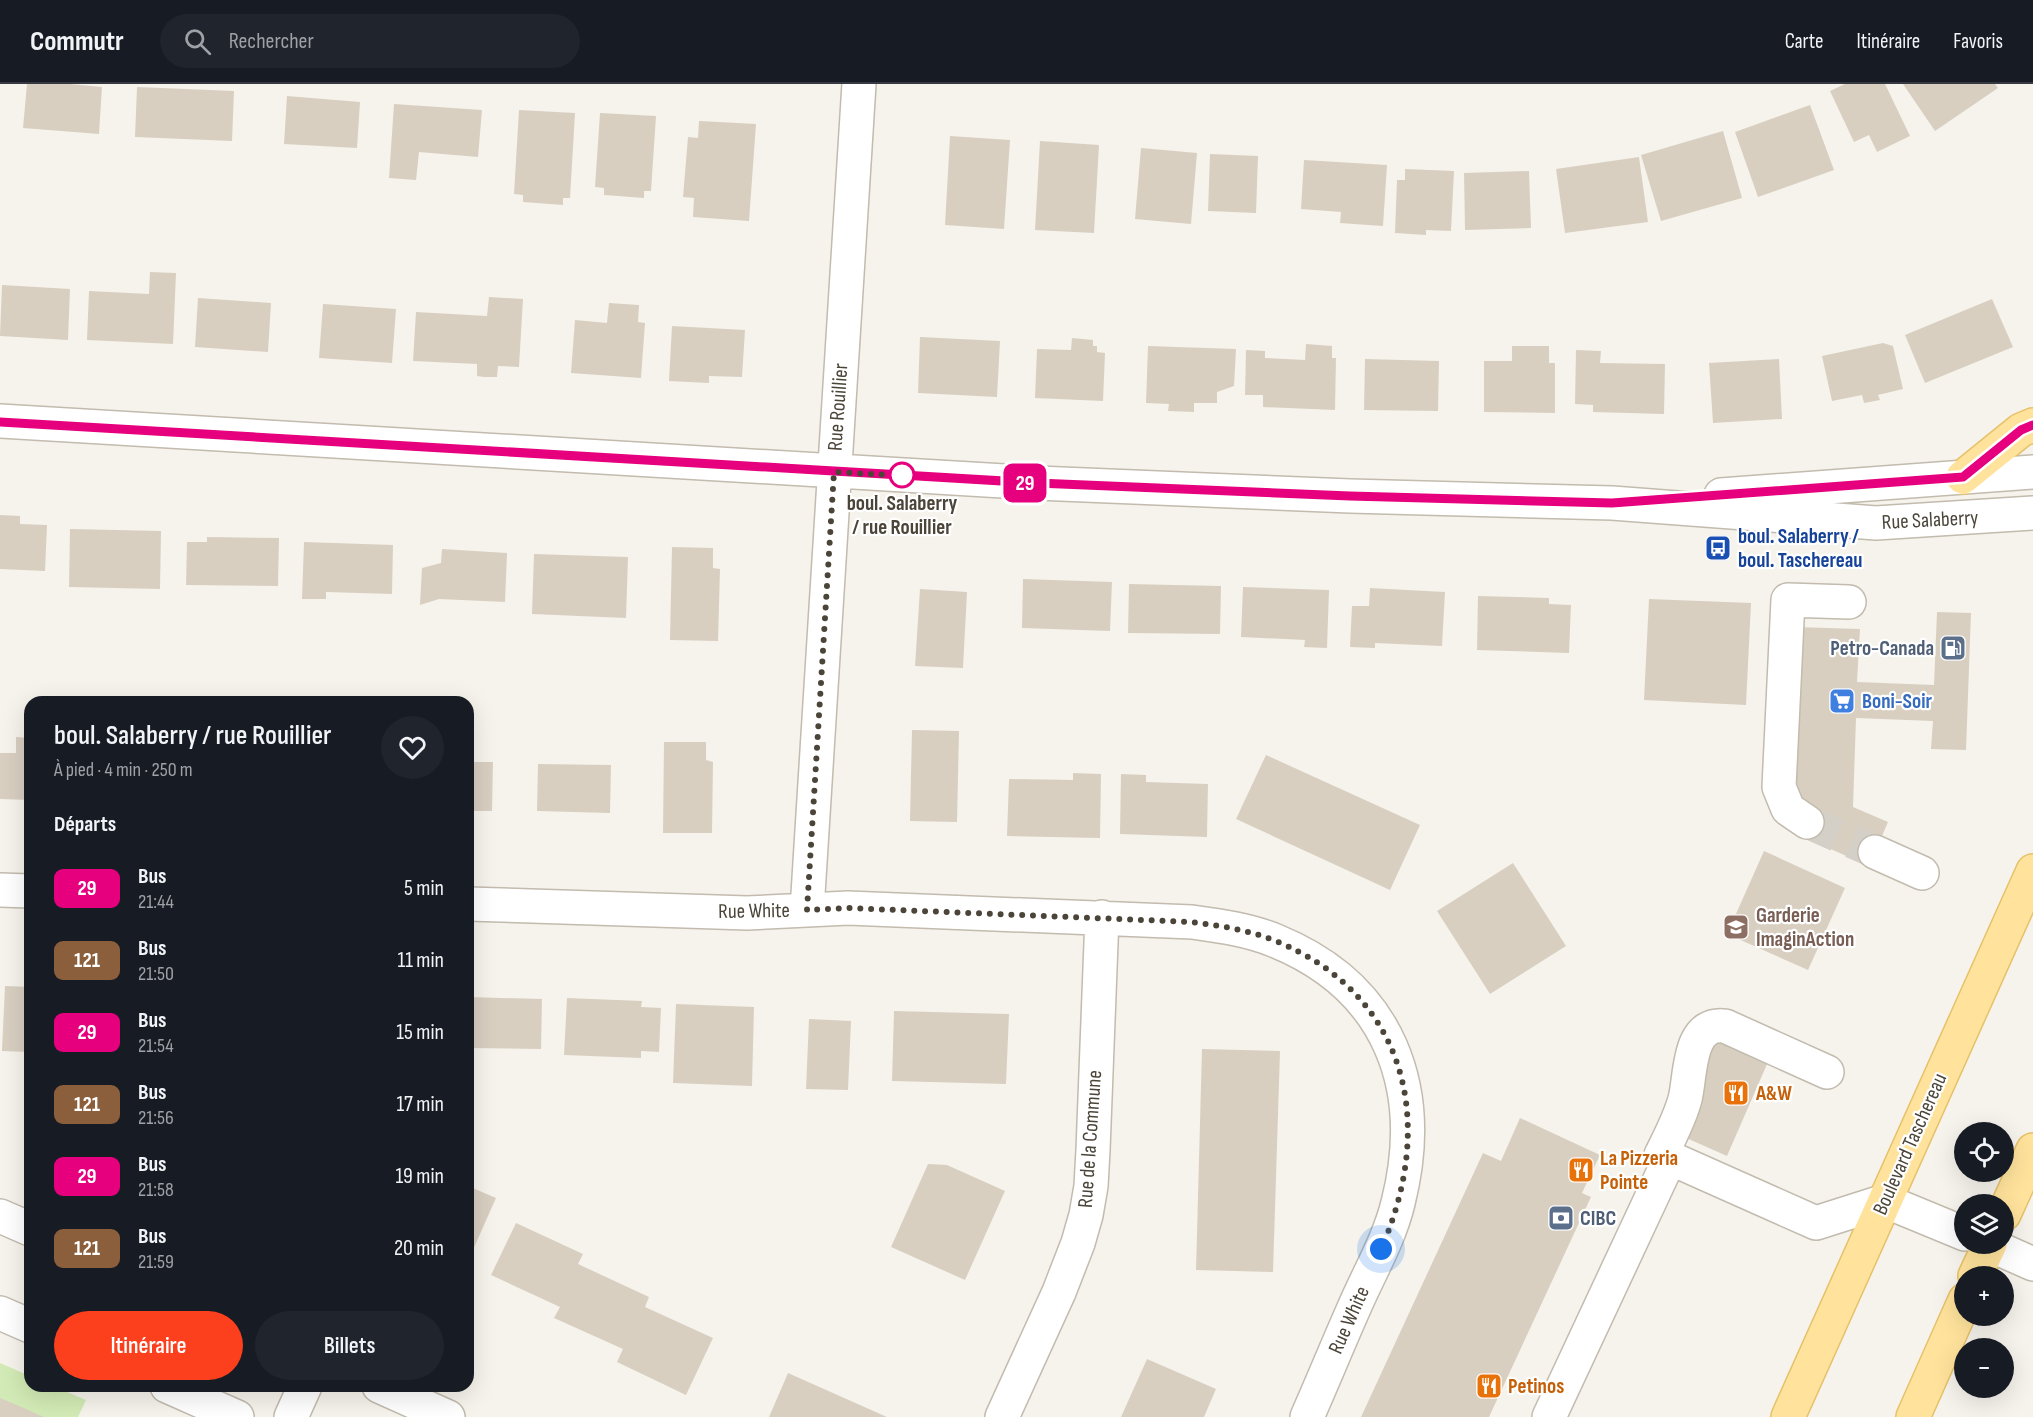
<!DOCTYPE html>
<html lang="fr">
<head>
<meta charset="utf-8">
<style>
	:root { --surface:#171b24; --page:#20242c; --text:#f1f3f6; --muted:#9ea1a6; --line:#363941; --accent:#fc3f1d }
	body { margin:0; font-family:"Sofia Sans Condensed",sans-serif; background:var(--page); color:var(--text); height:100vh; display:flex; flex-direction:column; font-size:22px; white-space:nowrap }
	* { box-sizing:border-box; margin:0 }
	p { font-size:20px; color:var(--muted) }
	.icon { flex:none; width:33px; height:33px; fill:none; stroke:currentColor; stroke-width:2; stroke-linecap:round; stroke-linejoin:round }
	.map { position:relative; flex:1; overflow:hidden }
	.side { position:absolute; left:24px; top:612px; width:450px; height:696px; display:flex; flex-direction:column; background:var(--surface); border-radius:18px; box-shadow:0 6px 24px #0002 }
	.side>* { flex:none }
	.badge { padding:0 12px; border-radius:9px; font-size:21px; line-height:39px }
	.tools { position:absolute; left:1954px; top:1038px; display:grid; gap:12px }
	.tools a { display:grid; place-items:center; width:60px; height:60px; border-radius:50%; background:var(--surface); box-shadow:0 6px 24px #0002; font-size:30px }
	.you { position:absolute; width:30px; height:30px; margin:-15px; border:4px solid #fff; border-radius:50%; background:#1a73e8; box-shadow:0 0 0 9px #1a73e833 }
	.map>.badge { position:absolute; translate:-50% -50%; box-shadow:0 0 0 3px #fff }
	h2 { padding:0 30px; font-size:22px; line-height:54px }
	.round { display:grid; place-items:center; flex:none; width:63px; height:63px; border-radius:32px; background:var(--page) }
	.headline { display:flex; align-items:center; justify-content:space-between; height:102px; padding:0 30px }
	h1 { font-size:28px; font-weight:600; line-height:45px }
	.cta { display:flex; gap:12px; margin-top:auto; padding:12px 30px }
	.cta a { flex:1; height:69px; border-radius:36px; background:var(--accent); color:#fff; font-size:24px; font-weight:600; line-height:69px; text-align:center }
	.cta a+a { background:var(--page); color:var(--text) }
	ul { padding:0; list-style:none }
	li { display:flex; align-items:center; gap:18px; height:72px; padding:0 30px }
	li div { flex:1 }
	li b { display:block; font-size:22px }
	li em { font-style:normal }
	li .badge { min-width:66px; font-weight:700; text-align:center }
	header { display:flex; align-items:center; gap:36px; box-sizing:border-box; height:84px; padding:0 30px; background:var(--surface); border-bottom:2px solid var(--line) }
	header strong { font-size:28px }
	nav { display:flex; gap:33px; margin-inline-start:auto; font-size:21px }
	.search { width:420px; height:54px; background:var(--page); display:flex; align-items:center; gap:15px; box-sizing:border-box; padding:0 21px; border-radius:33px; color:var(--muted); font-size:22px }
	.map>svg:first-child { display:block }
</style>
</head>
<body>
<header>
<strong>Commutr</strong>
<div class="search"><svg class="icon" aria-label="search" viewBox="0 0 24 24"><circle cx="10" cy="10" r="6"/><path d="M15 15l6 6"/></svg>Rechercher</div>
<nav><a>Carte</a><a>Itinéraire</a><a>Favoris</a></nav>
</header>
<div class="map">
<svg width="2033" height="1333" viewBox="0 0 2033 1333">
	<rect width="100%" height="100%" fill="#f6f3ec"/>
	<path fill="#d2eab5" d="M0 1279 30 1292V1302H53L86 1316 78 1333H0Z"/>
	<path fill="#d8cfc1" d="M27 0H70L102 3 99 50 23 44Z
		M1845 0H1885L1910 52 1877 68 1869 51 1854 58 1830 7Z
		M1903 0H1995L1998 4 1935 47Z
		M137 3 234 7 232 57 135 53Z
		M287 12 360 18 357 64 284 60Z
		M394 20 482 26 478 73 419 68 416 96 389 94Z
		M1810 21 1834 86 1758 113 1735 48Z
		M519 26 575 29 570 114H563V121L523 118V111L514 110Z
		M600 29 656 32 651 107H644V114L604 111V104L595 103Z
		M699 37 756 40 749 137 693 133 694 114 683 113 688 53 698 54Z
		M1723 47 1742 114 1661 137 1641 71Z
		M950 52 1010 56 1004 145 945 141Z
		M1040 57 1099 61 1094 149 1035 146Z
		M1141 64 1197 69 1191 140 1135 135Z
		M1210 70 1258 72 1256 129 1208 127Z
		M1639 73 1648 138 1565 149 1556 85Z
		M1304 76 1387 81 1383 142 1340 139 1341 128 1301 125Z
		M1405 85 1454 87 1451 147 1426 146V151L1395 149 1397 96H1405Z
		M1529 87 1531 144 1465 146 1464 89Z
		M150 188 176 189 173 260 87 256 89 207 149 210Z
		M2 201 70 205 68 256 0 252Z
		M489 213 523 215 519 283 498 282 497 293H484L477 292V280L413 277 416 228 487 232Z
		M198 214 271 219 268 268 195 263Z
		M1992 215 2013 263 1925 299 1905 251Z
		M609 219 639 221 638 238 645 239 641 294 571 289 575 236 607 239Z
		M323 220 396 225 392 279 319 274Z
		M672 242 745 246 742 293 709 292V299L669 297Z
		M920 253 1000 257 997 313 918 309Z
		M1072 254 1093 256V262H1097V268L1105 269 1103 317 1035 314 1037 265 1071 266Z
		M1883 259 1893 262 1903 305 1878 311 1880 316 1864 319 1862 311 1832 317 1822 272Z
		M1306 260 1332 262V274H1336L1335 326 1263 323V311H1245L1246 266 1265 267V274L1305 276Z
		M1148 262 1236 265 1234 302 1217 308V319H1194V328L1168 327 1169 320 1146 319Z
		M1512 262H1549V279H1555V329L1484 328V277H1512Z
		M1576 266 1601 267 1600 279 1665 280 1664 330 1593 328V321L1575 320Z
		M1365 275 1439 277 1438 327 1364 326Z
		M1779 275 1782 335 1713 339 1709 279Z
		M0 431 20 432V440L47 441 45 487 0 485Z
		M70 445 161 447 160 505 69 503Z
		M207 453 279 454 278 502 186 501 187 458H207Z
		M304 458 393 461 392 510 326 508V515H302Z
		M672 463 713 464V484L720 485 718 557 670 556Z
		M442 465 507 469 505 518 439 515 420 521 422 484 441 479Z
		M534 470 628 473 626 534 532 530Z
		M1023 495 1112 498 1110 547 1022 544Z
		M1129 500 1221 502 1220 550 1128 549Z
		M1243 503 1329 506 1327 564 1304 563 1305 556 1241 553Z
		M1370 504 1445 508 1442 562 1375 559V564L1350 563 1352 522H1369Z
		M920 505 967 508 963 584 915 582Z
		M1478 512 1549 514V520L1571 521 1569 569 1477 566Z
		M1649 515 1751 519 1746 621 1644 616Z
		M1937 528 1971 529 1966 666 1931 665 1933 637 1856 634 1853 723 1888 738 1869 782 1801 752 1789 715 1796 543 1860 545 1857 598 1934 601Z
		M912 646 959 647 957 738 910 737Z
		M16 653 30 654V716L0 715V669H16Z
		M664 658H706V676L713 678 712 749H663Z
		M1266 671 1420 741 1390 806 1236 735Z
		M468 678H493L492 727H468Z
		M538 680 611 681 610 729 537 727Z
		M1073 689 1101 690 1100 754 1007 752 1009 695 1073 696Z
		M1121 690 1146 691V698L1208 700 1207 753 1120 750Z
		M1764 767 1845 804 1808 886 1727 850Z
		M1513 779 1566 862 1490 910 1437 827Z
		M5 902 30 903V968L2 967Z
		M468 913 542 915 541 965 468 964Z
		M567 914 642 917 641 923 661 924 659 968 641 967V974L564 971Z
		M676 920 754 923 752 1002 673 999Z
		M894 927 1009 930 1006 1000 892 997Z
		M809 935 851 937 848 1006 806 1005Z
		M1719 949 1771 971 1727 1072 1675 1049Z
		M1202 965 1280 967 1273 1188 1196 1186Z
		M1520 1034 1600 1071 1582 1109 1591 1113 1489 1333H1361L1483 1069 1501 1077Z
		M928 1080 947 1081 1005 1107 965 1196 891 1163Z
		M468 1102 496 1114 468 1177Z
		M516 1139 583 1170 578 1180 649 1213 645 1223 713 1254 686 1311 617 1278 623 1265 554 1234 560 1223 491 1191Z
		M1147 1275 1216 1305 1204 1333H1121Z
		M788 1289 887 1333H769Z
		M0 1314 12 1319 44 1333H0Z"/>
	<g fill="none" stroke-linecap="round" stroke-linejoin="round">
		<path stroke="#d4d0c8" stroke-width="33" stroke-dasharray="33 16" stroke-linecap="butt" d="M1807 738 1875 768"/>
		<g stroke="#c2bbae" stroke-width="36">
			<path id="minor" d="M0 337 1037 399 1350 412 1612 419 1876 439 2033 429
				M1721 411 2033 388
				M1807 738 1788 725 1779 703 1788 516 1849 518
				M1875 768 1922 789
				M0 806 30 807
				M468 820 747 829 848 824 1192 838C1221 842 1250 846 1276 857 1390 904 1427 1004 1398 1119 1389 1156 1369 1189 1354 1224 1338 1260 1323 1297 1307 1333
				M807 826 859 0
				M1661 1071C1670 1053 1680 1034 1685 1015 1691 993 1687 937 1725 942L1827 988
				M0 1132 30 1145
				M1988 1160 2033 1180
				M0 1229 30 1242
				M167 1302 237 1333
				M379 1302 448 1333
				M291 1333 305 1302
				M1002 1333 1059 1208 1078 1159 1086 1131 1091 1102 1093 1066 1102 833
				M1549 1333 1670 1074 1816 1139 1885 1117 1965 1150"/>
		</g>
		<g stroke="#e6c16a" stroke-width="36">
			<path id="major" d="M1963 393 2021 346 2033 341
				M2004 1130 2033 1066
				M1975 1192 1990 1160
				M1788 1333 2033 787
				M1913 1333 1965 1216"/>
		</g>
		<use href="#minor" stroke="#fff" stroke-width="33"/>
		<use href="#major" stroke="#ffe39c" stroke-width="33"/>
	</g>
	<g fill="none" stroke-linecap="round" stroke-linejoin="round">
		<g stroke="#fff" stroke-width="14">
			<path id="line" d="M0 338 1037 399 1350 412 1612 419 1963 393 2021 346 2033 341"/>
		</g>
		<use href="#line" stroke="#e6007e" stroke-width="9"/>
		<path stroke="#4b4439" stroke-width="6" stroke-dasharray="0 10.8" d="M902 391 908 392 834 388 807 826 848 824 1192 838C1221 842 1249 846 1276 857 1409 912 1436 1041 1381 1165"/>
	</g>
	<defs>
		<g id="bus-square" transform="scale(1.35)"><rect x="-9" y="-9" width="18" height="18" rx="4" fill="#1a4fb4" stroke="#fff"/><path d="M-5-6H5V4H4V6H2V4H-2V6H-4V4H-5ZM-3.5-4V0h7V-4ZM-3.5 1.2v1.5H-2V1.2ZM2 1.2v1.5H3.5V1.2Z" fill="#fff"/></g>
		<g id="fuel-square" transform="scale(1.35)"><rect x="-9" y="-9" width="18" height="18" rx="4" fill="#5c6f8a" stroke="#fff"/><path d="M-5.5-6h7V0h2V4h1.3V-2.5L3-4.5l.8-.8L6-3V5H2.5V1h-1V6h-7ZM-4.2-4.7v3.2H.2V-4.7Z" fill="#fff"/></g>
		<g id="supermarket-square" transform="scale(1.35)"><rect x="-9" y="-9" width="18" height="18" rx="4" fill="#3f7fe0" stroke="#fff"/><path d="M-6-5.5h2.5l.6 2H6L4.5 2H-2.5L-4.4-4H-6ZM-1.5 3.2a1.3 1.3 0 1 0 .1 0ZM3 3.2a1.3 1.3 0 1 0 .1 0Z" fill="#fff"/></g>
		<g id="school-square" transform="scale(1.35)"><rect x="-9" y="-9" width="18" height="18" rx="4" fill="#8d6e63" stroke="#fff"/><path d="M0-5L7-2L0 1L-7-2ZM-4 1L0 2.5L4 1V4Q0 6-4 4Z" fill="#fff"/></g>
		<g id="restaurant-square" transform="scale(1.35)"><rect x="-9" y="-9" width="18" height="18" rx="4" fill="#e8710a" stroke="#fff"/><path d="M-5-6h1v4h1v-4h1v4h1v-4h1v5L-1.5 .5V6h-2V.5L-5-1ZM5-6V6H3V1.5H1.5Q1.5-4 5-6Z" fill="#fff"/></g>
		<g id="bank-square" transform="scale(1.35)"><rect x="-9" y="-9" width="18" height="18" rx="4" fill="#5c6f8a" stroke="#fff"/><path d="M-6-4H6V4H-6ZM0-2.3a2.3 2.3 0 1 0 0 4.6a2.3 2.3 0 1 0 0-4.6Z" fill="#fff"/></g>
	</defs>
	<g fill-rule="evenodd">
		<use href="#bus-square" x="1718" y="464"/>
		<use href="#fuel-square" x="1953" y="564"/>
		<use href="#supermarket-square" x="1842" y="617"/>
		<use href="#school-square" x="1736" y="843"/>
		<use href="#restaurant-square" x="1736" y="1009"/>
		<use href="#restaurant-square" x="1581" y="1086"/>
		<use href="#bank-square" x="1561" y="1134"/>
		<use href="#restaurant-square" x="1489" y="1302"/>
	</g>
	<circle fill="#fff" stroke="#e6007e" stroke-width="3" cx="902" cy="391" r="12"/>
	<g text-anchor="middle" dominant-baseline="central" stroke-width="4.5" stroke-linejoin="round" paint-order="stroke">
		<g font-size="21" fill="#4b4439" stroke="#fff">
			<text transform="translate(838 323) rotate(-86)">Rue Rouillier</text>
			<text transform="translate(1930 436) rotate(-3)">Rue Salaberry</text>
			<text transform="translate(754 827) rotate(-1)">Rue White</text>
			<text transform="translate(1090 1055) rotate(-86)">Rue de la Commune</text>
			<text transform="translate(1910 1060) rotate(-66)">Boulevard Taschereau</text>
			<text transform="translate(1349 1236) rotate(-66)">Rue White</text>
		</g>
		<g font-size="21" font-weight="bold" fill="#4b4439" stroke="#fff">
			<text x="902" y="419">boul. Salaberry<tspan x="902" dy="24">/ rue Rouillier</tspan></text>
		</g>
		<g font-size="21" font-weight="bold" fill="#164399" stroke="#fff" text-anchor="start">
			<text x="1738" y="452">boul. Salaberry /<tspan x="1738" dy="24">boul. Taschereau</tspan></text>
		</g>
		<g font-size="21" font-weight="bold" fill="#4e5e75" stroke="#fff" text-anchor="end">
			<text x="1934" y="564">Petro-Canada</text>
			<text x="1580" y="1134" text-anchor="start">CIBC</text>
		</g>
		<g font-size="21" font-weight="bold" fill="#366cbe" stroke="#fff" text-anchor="start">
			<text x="1862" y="617">Boni-Soir</text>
		</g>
		<g font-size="21" font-weight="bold" fill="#785e54" stroke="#fff" text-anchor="start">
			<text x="1756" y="831">Garderie<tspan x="1756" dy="24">ImaginAction</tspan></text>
		</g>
		<g font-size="21" font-weight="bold" fill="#c56008" stroke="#fff" text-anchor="start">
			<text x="1756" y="1009">A&amp;W</text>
			<text x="1600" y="1074">La Pizzeria<tspan x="1600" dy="24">Pointe</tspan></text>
			<text x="1508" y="1302">Petinos</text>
		</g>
	</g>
</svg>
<div class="tools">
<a><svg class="icon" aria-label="locate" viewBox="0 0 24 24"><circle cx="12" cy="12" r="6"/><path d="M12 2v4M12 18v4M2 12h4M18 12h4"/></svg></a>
<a><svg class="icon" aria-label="layers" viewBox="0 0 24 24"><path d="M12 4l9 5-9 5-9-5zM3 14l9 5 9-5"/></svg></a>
<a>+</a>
<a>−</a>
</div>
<div class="you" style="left:1381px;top:1165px"></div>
<b class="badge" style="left:1025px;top:399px;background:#e6007e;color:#fff">29</b>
<section class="side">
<div class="headline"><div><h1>boul. Salaberry / rue Rouillier</h1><p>À pied · 4 min · 250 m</p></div><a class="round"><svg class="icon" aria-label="heart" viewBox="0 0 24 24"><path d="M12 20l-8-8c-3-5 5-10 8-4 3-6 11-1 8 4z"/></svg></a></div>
<h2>Départs</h2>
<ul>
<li><span class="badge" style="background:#e6007e;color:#fff">29</span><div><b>Bus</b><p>21:44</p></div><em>5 min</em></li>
<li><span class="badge" style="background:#8b5e3c;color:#fff">121</span><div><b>Bus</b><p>21:50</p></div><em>11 min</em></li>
<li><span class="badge" style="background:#e6007e;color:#fff">29</span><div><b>Bus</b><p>21:54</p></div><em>15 min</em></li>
<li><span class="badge" style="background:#8b5e3c;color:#fff">121</span><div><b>Bus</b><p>21:56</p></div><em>17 min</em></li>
<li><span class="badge" style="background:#e6007e;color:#fff">29</span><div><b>Bus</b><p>21:58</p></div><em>19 min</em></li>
<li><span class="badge" style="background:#8b5e3c;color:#fff">121</span><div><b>Bus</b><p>21:59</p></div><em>20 min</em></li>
</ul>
<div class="cta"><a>Itinéraire</a><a>Billets</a></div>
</section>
</div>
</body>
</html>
